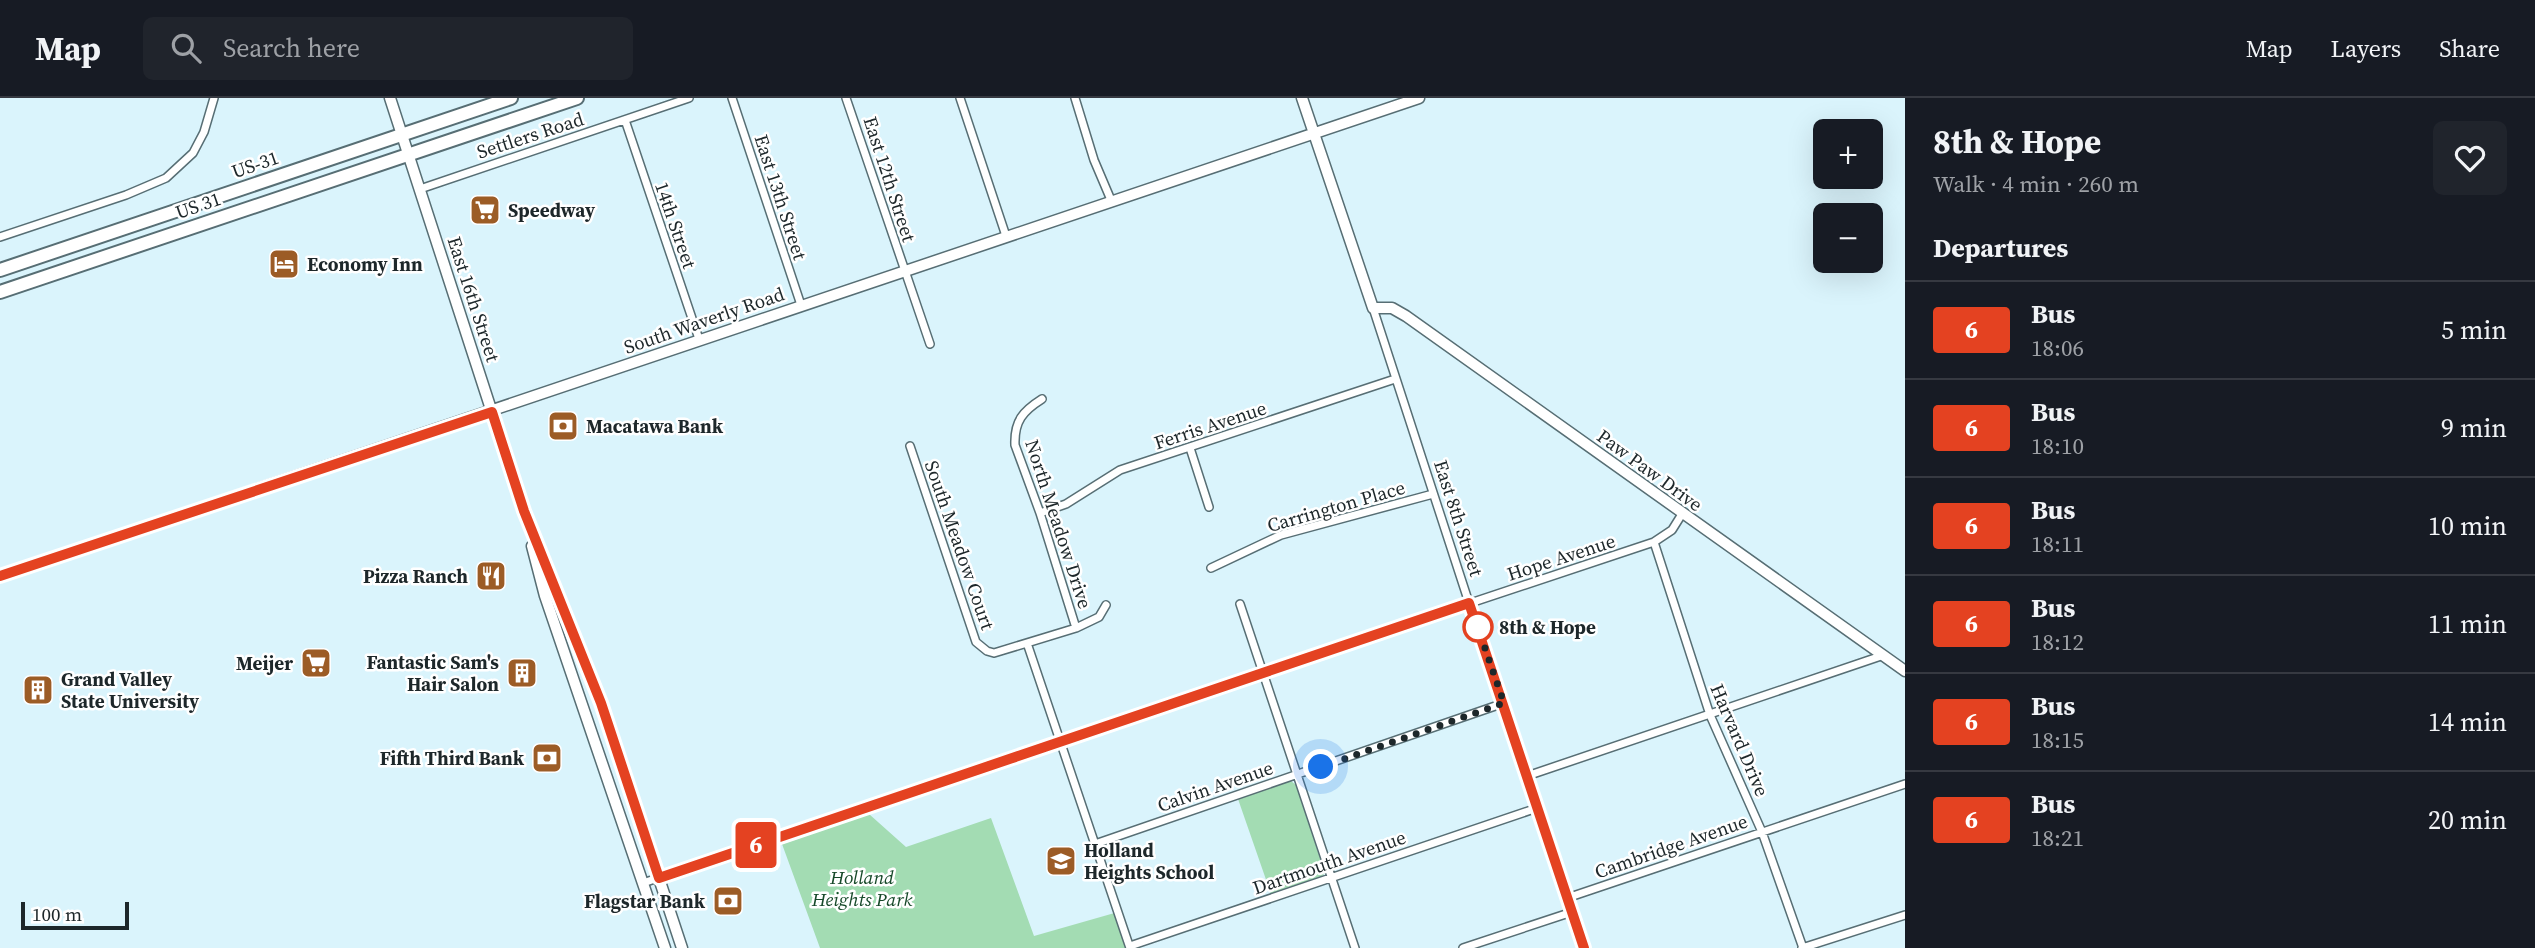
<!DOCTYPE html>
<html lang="en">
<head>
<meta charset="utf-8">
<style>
	:root { --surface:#171b24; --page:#20242c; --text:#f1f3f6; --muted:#9ea1a6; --line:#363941 }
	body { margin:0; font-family:"Source Serif 4",serif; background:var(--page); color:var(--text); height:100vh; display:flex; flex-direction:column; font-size:26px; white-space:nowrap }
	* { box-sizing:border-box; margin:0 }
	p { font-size:23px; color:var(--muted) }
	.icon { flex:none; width:38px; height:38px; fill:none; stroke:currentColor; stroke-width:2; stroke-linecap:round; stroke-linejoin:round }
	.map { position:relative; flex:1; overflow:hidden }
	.panel { display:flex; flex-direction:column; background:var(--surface); width:630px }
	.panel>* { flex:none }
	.badge { padding:0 14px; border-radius:5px; font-size:24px; line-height:46px }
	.controls { position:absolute; left:1813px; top:21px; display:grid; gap:14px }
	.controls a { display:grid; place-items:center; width:70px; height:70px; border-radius:10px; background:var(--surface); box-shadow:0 7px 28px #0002; font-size:35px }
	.scale { position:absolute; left:21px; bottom:18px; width:108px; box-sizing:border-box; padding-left:7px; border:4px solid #1d272a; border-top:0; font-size:19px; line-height:24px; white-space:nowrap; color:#1d272a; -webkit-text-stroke:5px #fff; paint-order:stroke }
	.you { position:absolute; width:35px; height:35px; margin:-18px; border:5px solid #fff; border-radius:50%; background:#1a73e8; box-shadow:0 0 0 10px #1a73e833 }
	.map>.badge { position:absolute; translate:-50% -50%; box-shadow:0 0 0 4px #fff }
	h2 { padding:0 28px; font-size:26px; line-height:63px }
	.round { display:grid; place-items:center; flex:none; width:74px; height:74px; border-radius:10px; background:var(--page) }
	.summary { display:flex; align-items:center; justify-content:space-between; height:119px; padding:0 28px }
	h1 { font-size:33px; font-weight:700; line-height:52px }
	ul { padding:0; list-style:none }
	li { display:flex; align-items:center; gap:21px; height:98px; padding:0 28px; border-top:2px solid var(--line) }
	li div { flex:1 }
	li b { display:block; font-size:26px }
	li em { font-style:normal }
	li .badge { min-width:77px; font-weight:700; text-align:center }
	header { display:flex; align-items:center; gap:42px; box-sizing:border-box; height:98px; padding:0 35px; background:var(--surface); border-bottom:2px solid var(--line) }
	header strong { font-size:33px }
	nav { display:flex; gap:38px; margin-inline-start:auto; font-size:24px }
	.search { width:490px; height:63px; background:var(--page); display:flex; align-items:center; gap:18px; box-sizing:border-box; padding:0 24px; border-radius:10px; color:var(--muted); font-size:26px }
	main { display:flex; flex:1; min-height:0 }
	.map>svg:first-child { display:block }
</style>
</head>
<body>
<header>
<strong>Map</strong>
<div class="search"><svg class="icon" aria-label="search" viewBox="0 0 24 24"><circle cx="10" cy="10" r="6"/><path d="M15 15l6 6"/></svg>Search here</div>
<nav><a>Map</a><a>Layers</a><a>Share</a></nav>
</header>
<main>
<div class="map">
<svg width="1905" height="850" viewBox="0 0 1905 850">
	<rect width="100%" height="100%" fill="#daf4fc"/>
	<path fill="#a3dcb3" d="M1291 683 1296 687 1325 775 1321 779 1271 796 1238 701Z
		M869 716 906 749 991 720 1034 838 1118 814 1130 850H820L782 746Z"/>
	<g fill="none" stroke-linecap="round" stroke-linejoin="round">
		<g stroke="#576e74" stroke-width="10">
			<path id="street" d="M732 0 801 207
				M846 0 930 246
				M960 0 1006 138
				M1075 0 1094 62 1111 102
				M625 22 699 241
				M420 91 689 0
				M0 139 126 97 166 80 193 55 204 34 214 0
				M1373 210 1469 505
				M1042 301C1023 313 1014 323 1015 347L1040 415 1076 530
				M910 348 976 544 987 553 994 555 1076 530 1099 519 1106 507
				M1190 350 1209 409
				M1040 415 1066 406 1120 372 1395 281
				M1654 444 1710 617 1762 734 1803 850
				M1211 470 1281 437 1433 396
				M1240 506 1355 850
				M1027 545 1130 850
				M1527 678 1884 557
				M1095 746 1504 605
				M643 785 1263 574 1654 444 1672 432 1682 416
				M1567 800 1905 686
				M1130 848 1537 710
				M1463 850 1572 814
				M1802 850 1905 817"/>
		</g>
		<g stroke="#576e74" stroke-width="13">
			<path id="secondary" d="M390 0 524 413 601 605 682 850
				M1302 0 1373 210H1392L1406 218 1905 573
				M532 448 545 498 665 850
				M0 478 1419 0
				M1469 505 1584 850"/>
		</g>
		<g stroke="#576e74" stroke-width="16">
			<path id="highway" d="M0 172 511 0
				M0 194 577 0"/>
		</g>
		<use href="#street" stroke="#fff" stroke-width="7"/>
		<use href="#secondary" stroke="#fff" stroke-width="10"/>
		<use href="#highway" stroke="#fff" stroke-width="12"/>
	</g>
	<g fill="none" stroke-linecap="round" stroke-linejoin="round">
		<g stroke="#fff" stroke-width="16">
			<path id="line" d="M0 478 492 314 524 413 601 605 659 780 1469 505 1584 850"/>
		</g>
		<use href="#line" stroke="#e44221" stroke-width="10"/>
		<path stroke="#1d272a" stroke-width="7" stroke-dasharray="0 12.6" d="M1321 669 1504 605 1477 527 1478 529"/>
	</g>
	<defs>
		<g id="supermarket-square" transform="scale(1.575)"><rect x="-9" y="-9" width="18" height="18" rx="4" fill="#9c5c26" stroke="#fff"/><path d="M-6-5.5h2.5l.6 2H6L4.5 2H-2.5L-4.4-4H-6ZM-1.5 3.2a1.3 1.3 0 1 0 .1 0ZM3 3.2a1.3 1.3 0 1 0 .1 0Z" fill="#fff"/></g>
		<g id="hotel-square" transform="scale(1.575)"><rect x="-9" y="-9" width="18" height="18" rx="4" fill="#9c5c26" stroke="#fff"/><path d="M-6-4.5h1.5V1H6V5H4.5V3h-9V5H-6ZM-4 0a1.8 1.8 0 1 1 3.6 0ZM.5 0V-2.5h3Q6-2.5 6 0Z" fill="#fff"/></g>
		<g id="bank-square" transform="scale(1.575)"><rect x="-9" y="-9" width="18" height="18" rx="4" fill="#9c5c26" stroke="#fff"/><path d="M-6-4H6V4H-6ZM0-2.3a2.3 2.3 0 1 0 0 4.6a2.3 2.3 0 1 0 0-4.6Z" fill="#fff"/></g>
		<g id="restaurant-square" transform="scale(1.575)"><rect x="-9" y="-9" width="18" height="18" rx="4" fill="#9c5c26" stroke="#fff"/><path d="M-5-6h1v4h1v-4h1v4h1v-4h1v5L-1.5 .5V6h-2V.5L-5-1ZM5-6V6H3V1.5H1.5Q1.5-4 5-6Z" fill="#fff"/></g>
		<g id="building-square" transform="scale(1.575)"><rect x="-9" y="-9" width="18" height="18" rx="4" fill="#9c5c26" stroke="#fff"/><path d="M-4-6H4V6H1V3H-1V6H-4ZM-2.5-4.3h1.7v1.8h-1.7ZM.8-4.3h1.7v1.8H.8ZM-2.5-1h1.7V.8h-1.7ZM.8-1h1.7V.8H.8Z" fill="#fff"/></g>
		<g id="school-square" transform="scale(1.575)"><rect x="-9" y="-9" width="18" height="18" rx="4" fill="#9c5c26" stroke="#fff"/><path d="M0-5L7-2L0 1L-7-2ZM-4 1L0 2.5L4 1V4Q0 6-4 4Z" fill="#fff"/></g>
	</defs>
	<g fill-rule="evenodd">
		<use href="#supermarket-square" x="485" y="112"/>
		<use href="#hotel-square" x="284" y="166"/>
		<use href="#bank-square" x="563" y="328"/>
		<use href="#restaurant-square" x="491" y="478"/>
		<use href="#supermarket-square" x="316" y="565"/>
		<use href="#building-square" x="522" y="575"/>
		<use href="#building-square" x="38" y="592"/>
		<use href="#bank-square" x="547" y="660"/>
		<use href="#school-square" x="1061" y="763"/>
		<use href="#bank-square" x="728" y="803"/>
	</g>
	<circle fill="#fff" stroke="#e44221" stroke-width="3.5" cx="1478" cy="529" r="14"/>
	<g text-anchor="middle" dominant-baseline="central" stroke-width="5" stroke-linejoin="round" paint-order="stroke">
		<g font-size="19" fill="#1d272a" stroke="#fff">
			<text transform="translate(530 37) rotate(-18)">Settlers Road</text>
			<text transform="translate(255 66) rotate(-19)">US-31</text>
			<text transform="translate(890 81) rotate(72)">East 12th Street</text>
			<text transform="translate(781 99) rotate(72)">East 13th Street</text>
			<text transform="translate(198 107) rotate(-19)">US 31</text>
			<text transform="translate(676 127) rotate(71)">14th Street</text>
			<text transform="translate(474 201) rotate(72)">East 16th Street</text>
			<text transform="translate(704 222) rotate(-19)">South Waverly Road</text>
			<text transform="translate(1210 327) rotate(-18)">Ferris Avenue</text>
			<text transform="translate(1650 372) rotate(36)">Paw Paw Drive</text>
			<text transform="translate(1336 408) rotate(-16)">Carrington Place</text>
			<text transform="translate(1459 420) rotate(72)">East 8th Street</text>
			<text transform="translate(1059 426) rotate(72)">North Meadow Drive</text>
			<text transform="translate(960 447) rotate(71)">South Meadow Court</text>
			<text transform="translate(1561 459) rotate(-18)">Hope Avenue</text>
			<text transform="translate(1740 642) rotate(67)">Harvard Drive</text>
			<text transform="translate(1215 688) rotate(-19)">Calvin Avenue</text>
			<text transform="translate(1671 748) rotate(-19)">Cambridge Avenue</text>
			<text transform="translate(1329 764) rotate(-19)">Dartmouth Avenue</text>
		</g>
		<g font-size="19" font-weight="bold" fill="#1d272a" stroke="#fff" text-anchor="start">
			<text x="508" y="112">Speedway</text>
			<text x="307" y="166">Economy Inn</text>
			<text x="586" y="328">Macatawa Bank</text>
			<text x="468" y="478" text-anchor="end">Pizza Ranch</text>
			<text x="499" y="564" text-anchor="end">Fantastic Sam's<tspan x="499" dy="22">Hair Salon</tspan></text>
			<text x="293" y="565" text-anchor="end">Meijer</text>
			<text x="61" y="581">Grand Valley<tspan x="61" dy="22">State University</tspan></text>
			<text x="524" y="660" text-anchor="end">Fifth Third Bank</text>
			<text x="1084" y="752">Holland<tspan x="1084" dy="22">Heights School</tspan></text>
			<text x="705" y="803" text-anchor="end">Flagstar Bank</text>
		</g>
		<g font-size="19" font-weight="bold" fill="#1d272a" stroke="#fff" text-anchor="start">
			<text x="1499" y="529">8th &amp; Hope</text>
		</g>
		<g font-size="19" font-style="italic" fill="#164929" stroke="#fff">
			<text x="862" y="779">Holland<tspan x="862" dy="22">Heights Park</tspan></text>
		</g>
	</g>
</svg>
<div class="controls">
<a>+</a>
<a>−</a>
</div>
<div class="scale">100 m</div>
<div class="you" style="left:1321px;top:669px"></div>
<b class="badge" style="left:756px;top:747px;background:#e44221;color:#fff">6</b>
</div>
<section class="panel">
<div class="summary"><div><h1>8th &amp; Hope</h1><p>Walk · 4 min · 260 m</p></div><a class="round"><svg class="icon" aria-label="heart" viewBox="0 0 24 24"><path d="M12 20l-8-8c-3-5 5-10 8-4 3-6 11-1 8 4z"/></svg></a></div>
<h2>Departures</h2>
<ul>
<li><span class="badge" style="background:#e44221;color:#fff">6</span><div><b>Bus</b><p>18:06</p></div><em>5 min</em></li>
<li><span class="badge" style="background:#e44221;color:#fff">6</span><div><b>Bus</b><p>18:10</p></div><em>9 min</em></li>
<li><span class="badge" style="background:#e44221;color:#fff">6</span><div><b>Bus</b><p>18:11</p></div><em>10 min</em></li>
<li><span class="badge" style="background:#e44221;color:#fff">6</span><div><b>Bus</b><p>18:12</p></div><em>11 min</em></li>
<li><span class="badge" style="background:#e44221;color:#fff">6</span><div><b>Bus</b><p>18:15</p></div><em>14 min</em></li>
<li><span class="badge" style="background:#e44221;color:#fff">6</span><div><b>Bus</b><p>18:21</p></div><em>20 min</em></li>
</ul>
</section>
</main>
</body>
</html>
